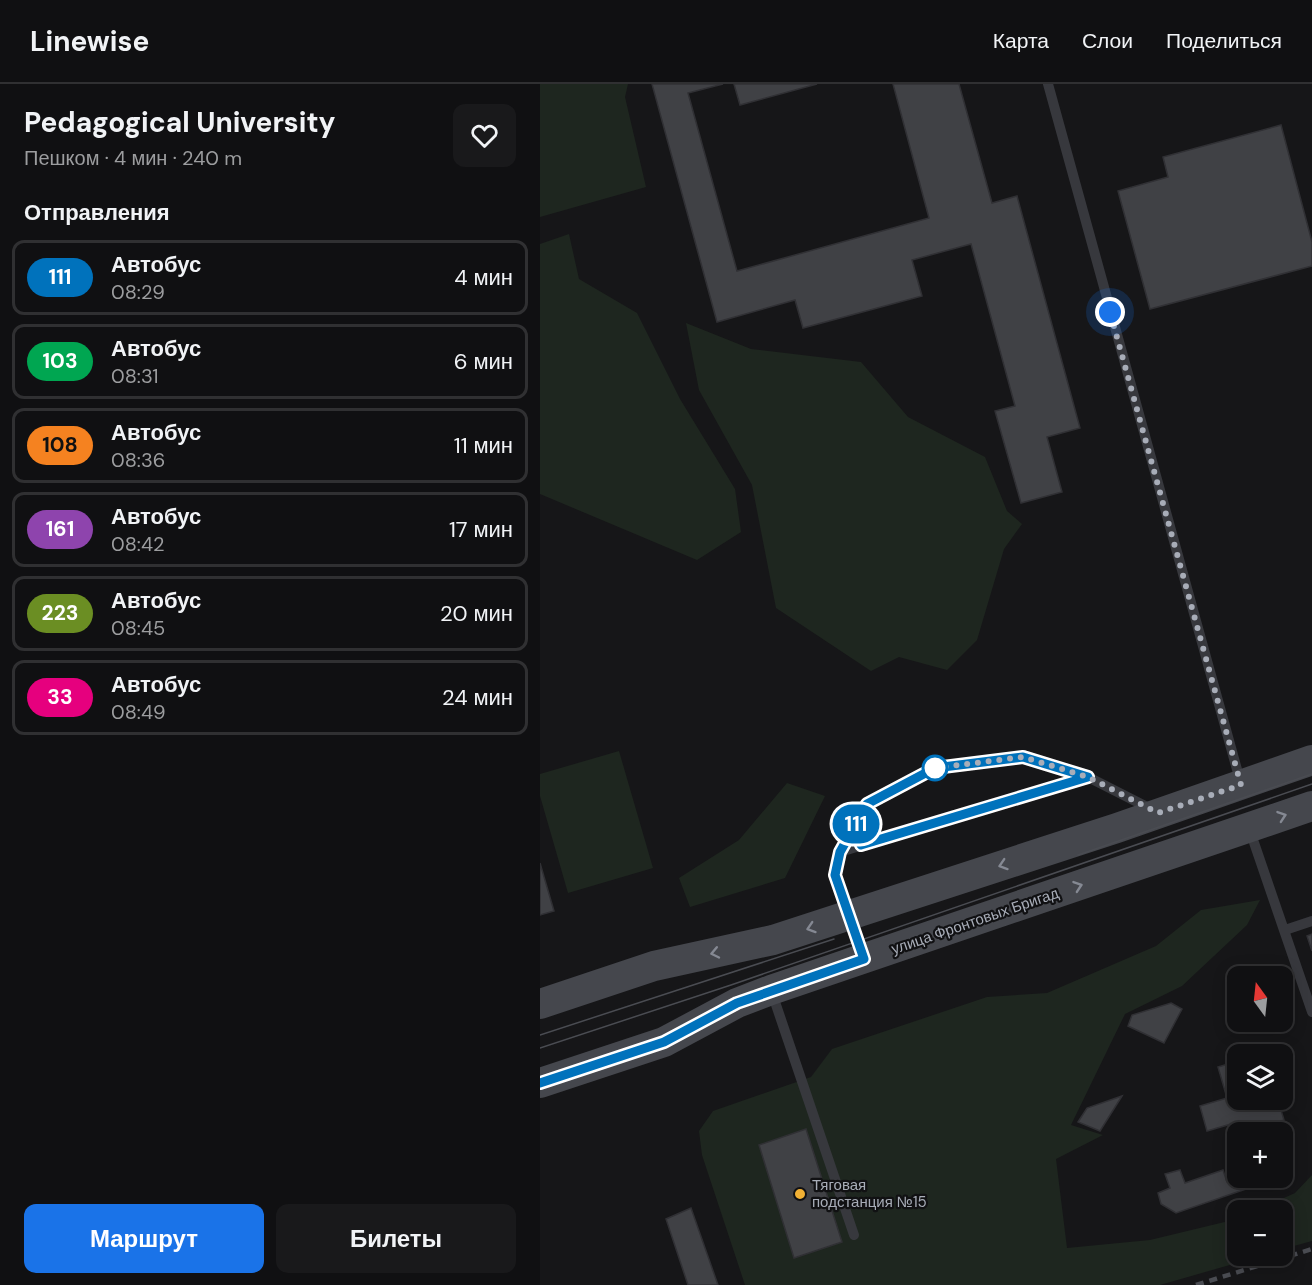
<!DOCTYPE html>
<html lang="ru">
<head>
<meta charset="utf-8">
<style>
	:root { --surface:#101012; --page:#19191b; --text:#f1f3f6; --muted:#9c9d9f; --line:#303032; --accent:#1a73e8 }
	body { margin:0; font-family:"DM Sans",sans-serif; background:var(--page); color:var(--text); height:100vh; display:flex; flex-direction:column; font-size:22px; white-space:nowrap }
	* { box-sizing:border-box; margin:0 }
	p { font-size:20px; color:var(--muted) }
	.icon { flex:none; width:33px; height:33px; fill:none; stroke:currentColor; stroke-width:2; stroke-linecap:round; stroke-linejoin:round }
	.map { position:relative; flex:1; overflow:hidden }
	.details { display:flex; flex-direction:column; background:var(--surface); width:540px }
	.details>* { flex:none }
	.badge { padding:0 12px; border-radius:20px; font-size:21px; line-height:39px }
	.needle { width:39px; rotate:345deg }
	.buttons { position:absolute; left:687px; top:882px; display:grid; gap:12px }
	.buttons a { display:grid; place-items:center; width:66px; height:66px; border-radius:12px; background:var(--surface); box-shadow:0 3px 15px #0003,0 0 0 2px var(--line); font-size:30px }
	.you { position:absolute; width:30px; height:30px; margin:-15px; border:4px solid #fff; border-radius:50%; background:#1a73e8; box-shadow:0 0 0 9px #1a73e833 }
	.map>.badge { position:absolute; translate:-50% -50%; box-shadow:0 0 0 3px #fff }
	h2 { padding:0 24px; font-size:22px; line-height:54px }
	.round { display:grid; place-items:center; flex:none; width:63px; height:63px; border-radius:12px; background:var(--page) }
	.summary { display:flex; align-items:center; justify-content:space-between; height:102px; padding:0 24px }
	h1 { font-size:28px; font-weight:700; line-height:45px }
	.button { display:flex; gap:12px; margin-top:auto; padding:12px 24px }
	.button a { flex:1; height:69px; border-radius:12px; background:var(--accent); color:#fff; font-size:24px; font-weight:700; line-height:69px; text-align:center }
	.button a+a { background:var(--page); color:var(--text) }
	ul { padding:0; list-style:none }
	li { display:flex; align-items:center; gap:18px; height:75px; margin:0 12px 9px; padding:0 12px; border:3px solid var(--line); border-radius:12px }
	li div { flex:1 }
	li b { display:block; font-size:22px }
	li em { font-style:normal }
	li .badge { min-width:66px; font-weight:700; text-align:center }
	header { display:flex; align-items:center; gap:36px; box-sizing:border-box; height:84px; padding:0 30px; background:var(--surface); border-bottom:2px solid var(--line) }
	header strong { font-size:28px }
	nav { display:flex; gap:33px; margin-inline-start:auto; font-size:21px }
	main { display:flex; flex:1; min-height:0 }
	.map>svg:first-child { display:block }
</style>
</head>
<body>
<header>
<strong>Linewise</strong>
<nav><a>Карта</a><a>Слои</a><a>Поделиться</a></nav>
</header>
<main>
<section class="details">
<div class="summary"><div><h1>Pedagogical University</h1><p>Пешком · 4 мин · 240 m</p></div><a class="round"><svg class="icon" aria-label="heart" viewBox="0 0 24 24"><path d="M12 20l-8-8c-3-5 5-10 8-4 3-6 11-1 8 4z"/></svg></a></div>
<h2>Отправления</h2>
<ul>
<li><span class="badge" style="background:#0072bc;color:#fff">111</span><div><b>Автобус</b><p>08:29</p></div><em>4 мин</em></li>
<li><span class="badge" style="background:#00a651;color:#fff">103</span><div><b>Автобус</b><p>08:31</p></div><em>6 мин</em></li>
<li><span class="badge" style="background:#f58220;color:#111">108</span><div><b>Автобус</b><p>08:36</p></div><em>11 мин</em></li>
<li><span class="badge" style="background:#8e44ad;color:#fff">161</span><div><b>Автобус</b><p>08:42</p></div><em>17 мин</em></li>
<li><span class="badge" style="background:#6b8e23;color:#fff">223</span><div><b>Автобус</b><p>08:45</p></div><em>20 мин</em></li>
<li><span class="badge" style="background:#e6007e;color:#fff">33</span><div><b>Автобус</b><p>08:49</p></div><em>24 мин</em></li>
</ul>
<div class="button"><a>Маршрут</a><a>Билеты</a></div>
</section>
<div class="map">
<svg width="772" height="1201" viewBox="0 0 772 1201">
	<rect width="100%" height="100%" fill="#161618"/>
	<path fill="#1e261f" d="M0 0H88L85 13 106 103 0 133Z
		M29 150 39 195 97 229 140 315 195 405 201 448 157 476 0 410V160Z
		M146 239 211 265 321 278 368 333 445 373 467 427 482 440 464 465 437 556 407 586 359 573 331 587 236 524 212 401 159 306Z
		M79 667 113 784 28 809 0 712V690Z
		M247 699 285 712 245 794 150 823 139 794 199 756Z
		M720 816 707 841 642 902 585 930 531 1041 563 1051 516 1075 527 1164 610 1156 697 1135 698 1172H721L620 1201H205L162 1071 159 1047 173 1027 271 993 292 965 447 913 507 909 616 862 661 826Z
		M772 1091V1157L743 1165 742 1126H717L755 1109Z"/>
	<path fill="#404145" stroke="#303034" stroke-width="1.5" d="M112 0H183L148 9 197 187 389 134 353 0H419L452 119 477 112 540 344 507 353 522 408 481 419 455 327 475 322 431 160 372 176 382 212 263 244 255 216 177 238Z
		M194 0H277L200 21Z
		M741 41 772 158V182L610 225 578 107 628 93 623 73Z
		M0 779 14 827 0 831Z
		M772 850V867L767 852Z
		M631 919 642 925 624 959 588 942 592 931Z
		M698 977V1016H738L744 1036 694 1051 691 1040 667 1047 660 1022 687 1014 678 983Z
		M582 1012 560 1047 538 1038 547 1024Z
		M266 1045 302 1158 254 1174 219 1061Z
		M640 1086 645 1099 683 1086 687 1098 706 1094 709 1104 636 1129 621 1120 618 1109 630 1104 625 1090Z
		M151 1124 178 1201H148L126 1135Z"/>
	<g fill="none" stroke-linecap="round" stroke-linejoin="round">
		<path stroke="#37383d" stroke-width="10" d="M508 0 701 700
			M709 744 772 928
			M300 768 547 693
			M745 846 772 837
			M323 872 295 791 300 768 327 720 395 684 483 673 548 693 613 726
			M232 909 314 1151"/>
		<path stroke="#45474d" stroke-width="30" d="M0 920 114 882 233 856 577 744 772 676
			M0 999 124 958 197 919 231 906 772 722"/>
		<path stroke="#4a4c52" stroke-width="1.5" d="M538 771 772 690
			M0 951 294 855
			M0 964 191 901 772 700"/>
		<path stroke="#4a4c52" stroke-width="4.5" stroke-dasharray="8 6" stroke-linecap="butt" d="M656 1201 772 1165"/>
	</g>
	<defs><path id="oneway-chevron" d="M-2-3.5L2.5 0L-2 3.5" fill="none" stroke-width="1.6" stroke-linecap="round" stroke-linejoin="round" transform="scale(1.5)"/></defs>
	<g stroke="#858993">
		<use href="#oneway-chevron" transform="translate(742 732) rotate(-19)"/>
		<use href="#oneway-chevron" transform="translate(463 781) rotate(162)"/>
		<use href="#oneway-chevron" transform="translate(538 802) rotate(-19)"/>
		<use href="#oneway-chevron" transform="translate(271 844) rotate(162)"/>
		<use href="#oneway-chevron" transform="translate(175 869) rotate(168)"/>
	</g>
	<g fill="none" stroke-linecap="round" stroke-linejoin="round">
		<g stroke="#fff" stroke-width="14">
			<path id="line" d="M0 999 124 958 197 919 324 875 295 791 300 768 327 720 395 684 483 673 548 693 321 761"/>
		</g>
		<use href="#line" stroke="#0072bc" stroke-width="9"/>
		<path stroke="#a8adb8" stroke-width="6" stroke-dasharray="0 10.8" d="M395 684 483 673 548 693 618 729 701 701 570 228"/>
	</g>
	<circle fill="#fff" stroke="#0072bc" stroke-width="3" cx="395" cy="684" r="12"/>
	<circle fill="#f2b134" stroke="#111113" stroke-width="2" cx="260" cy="1110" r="6"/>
	<g text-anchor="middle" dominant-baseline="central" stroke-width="4.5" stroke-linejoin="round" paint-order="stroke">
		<g font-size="15" fill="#a8adb8" stroke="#111113">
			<text transform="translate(435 837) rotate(-19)">улица Фронтовых Бригад</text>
		</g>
		<g font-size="15" fill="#a8adb8" stroke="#111113" text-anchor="start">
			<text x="272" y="1101">Тяговая<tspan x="272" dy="17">подстанция №15</tspan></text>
		</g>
	</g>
</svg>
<div class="buttons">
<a><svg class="needle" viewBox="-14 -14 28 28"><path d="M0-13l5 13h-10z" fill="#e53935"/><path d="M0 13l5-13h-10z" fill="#9c9d9f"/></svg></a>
<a><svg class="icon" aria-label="layers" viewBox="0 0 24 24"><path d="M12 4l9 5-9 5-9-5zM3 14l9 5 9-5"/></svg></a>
<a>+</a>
<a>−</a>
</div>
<div class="you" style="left:570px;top:228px"></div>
<b class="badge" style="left:316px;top:740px;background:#0072bc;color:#fff">111</b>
</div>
</main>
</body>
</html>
